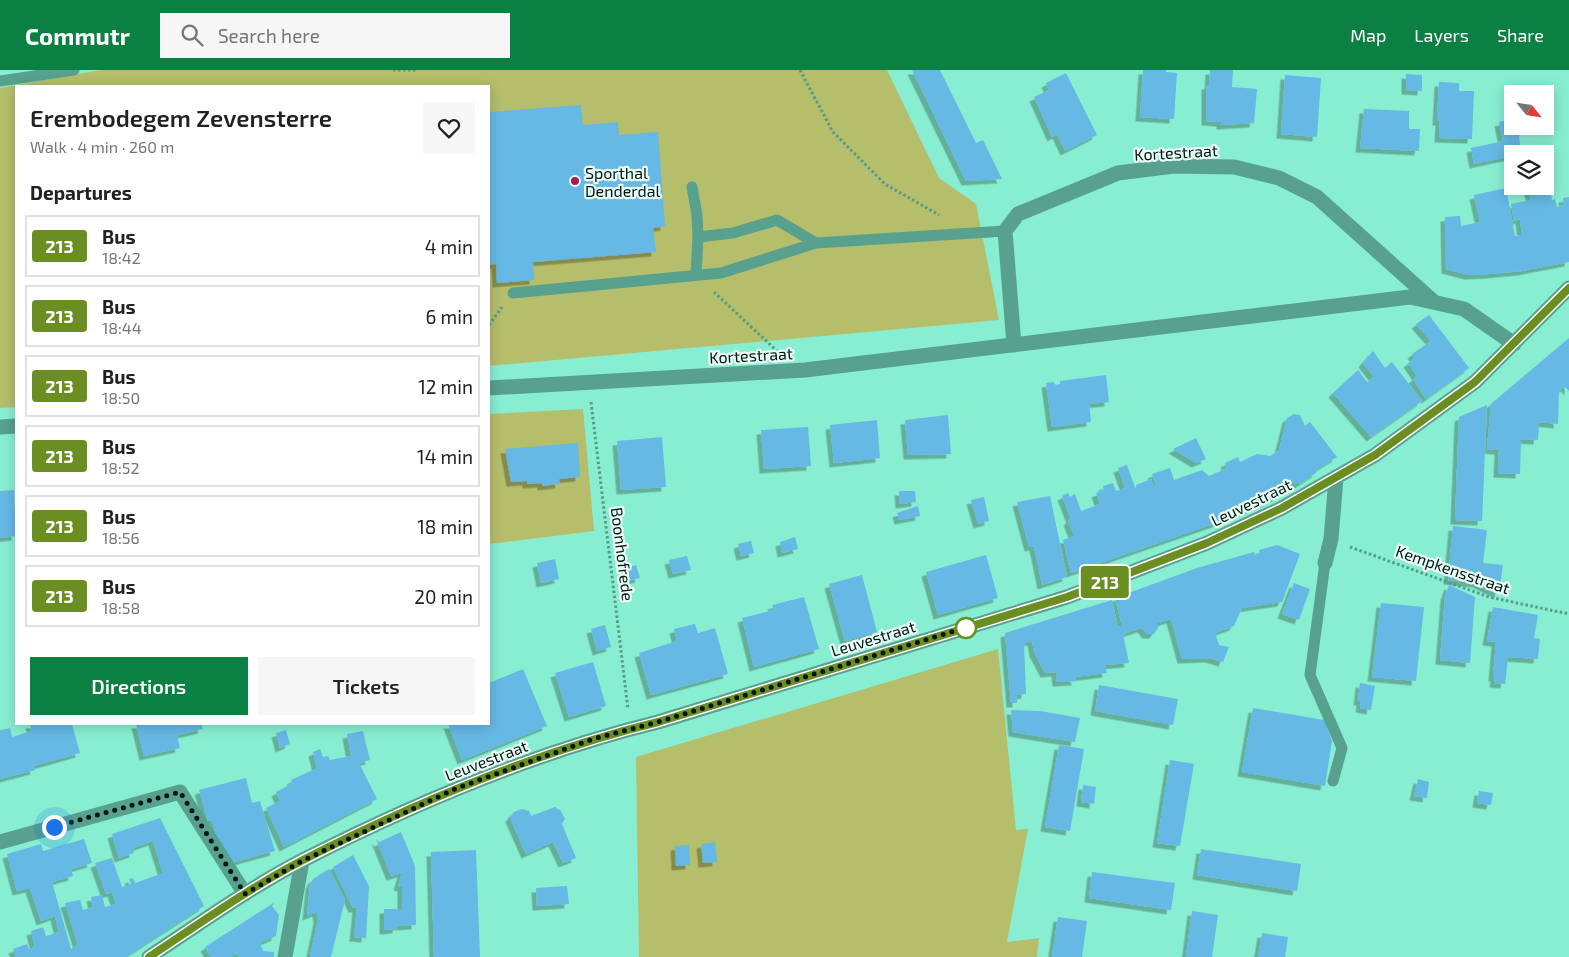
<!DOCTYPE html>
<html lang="en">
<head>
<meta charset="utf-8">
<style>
	:root { --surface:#fff; --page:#f6f6f6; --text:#202124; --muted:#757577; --line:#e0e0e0; --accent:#0b8043 }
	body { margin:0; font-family:"Exo 2",sans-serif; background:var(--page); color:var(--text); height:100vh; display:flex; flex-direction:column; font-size:19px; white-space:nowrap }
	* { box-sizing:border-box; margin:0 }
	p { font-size:16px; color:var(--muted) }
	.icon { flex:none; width:28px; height:28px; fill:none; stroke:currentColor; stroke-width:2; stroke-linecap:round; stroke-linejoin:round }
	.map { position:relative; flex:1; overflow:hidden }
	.details { position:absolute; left:15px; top:15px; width:475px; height:640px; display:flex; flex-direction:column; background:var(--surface); border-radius:0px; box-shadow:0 2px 12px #0003 }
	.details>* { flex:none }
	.badge { padding:0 10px; border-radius:4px; font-size:18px; line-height:32px }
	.needle { width:32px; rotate:120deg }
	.controls { position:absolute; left:1504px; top:15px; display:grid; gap:10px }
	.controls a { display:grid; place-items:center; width:50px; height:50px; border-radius:0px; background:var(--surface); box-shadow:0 2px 12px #0003; font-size:25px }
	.you { position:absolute; width:25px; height:25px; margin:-12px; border:4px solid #fff; border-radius:50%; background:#1a73e8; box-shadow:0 0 0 8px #1a73e833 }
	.map>.badge { position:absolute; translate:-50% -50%; box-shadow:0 0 0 2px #fff }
	h2 { padding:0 15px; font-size:19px; line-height:45px }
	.round { display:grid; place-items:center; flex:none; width:52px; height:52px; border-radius:0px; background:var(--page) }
	.headline { display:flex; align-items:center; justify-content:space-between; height:85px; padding:0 15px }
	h1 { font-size:24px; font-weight:600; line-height:38px }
	.button { display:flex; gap:10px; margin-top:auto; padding:10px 15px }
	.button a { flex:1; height:58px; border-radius:0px; background:var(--accent); color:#fff; font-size:20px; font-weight:600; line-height:58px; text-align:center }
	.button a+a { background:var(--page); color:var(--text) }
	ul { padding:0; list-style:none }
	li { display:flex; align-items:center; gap:15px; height:62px; margin:0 10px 8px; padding:0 5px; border:2px solid var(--line); border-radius:0px }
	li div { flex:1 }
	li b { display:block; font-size:19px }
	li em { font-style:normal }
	li .badge { min-width:55px; font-weight:700; text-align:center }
	header { display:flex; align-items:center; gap:30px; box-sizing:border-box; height:70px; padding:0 25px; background:var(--accent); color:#fff }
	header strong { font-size:24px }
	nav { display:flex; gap:28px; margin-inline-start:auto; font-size:18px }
	.search { width:350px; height:45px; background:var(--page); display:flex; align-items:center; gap:12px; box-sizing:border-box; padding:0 18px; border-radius:0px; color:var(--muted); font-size:19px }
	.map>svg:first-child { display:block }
</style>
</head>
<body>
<header>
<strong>Commutr</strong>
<div class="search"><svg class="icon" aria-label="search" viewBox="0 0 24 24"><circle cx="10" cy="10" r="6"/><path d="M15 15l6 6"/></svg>Search here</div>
<nav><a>Map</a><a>Layers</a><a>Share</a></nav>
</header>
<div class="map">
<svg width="1569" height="887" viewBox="0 0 1569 887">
	<defs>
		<filter id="shadow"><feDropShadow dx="-4.5" dy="4.5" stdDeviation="0" flood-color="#0004"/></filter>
	</defs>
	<rect width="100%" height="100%" fill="#88eed2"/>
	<path fill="#b4be6b" d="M101 0H887L939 108 976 134 999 250 489 296V16H16V337L0 338V18Z
		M583 339 594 461 489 474V344Z
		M998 579 1016 760 1028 759 1007 872 1039 868 1037 887H639L636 687Z"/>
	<path fill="#66b8e5" filter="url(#shadow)" d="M912 0H940L976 73 983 70 1002 109 966 111Z
		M1143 0H1166V2L1177 3 1174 49 1140 47Z
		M1210 0H1233L1232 17 1257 19 1254 53 1221 55V52L1206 51V15H1209Z
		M1066 3 1097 65 1065 81 1057 64 1052 67 1034 27 1049 20 1046 13Z
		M1406 4 1422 5V21L1406 20Z
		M1285 5 1321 8 1317 67 1281 64Z
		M1439 12 1459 13V21H1474L1472 69 1439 68 1440 51H1437Z
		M581 35 583 55 618 52 619 65 658 62 665 156 653 158 656 182 533 192 534 210 497 213 496 194 489 195V42Z
		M1364 39 1409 41V59H1420L1419 81 1360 78Z
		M1512 49V56H1518L1521 84 1474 94 1471 78 1503 71 1499 52Z
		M1547 103 1552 130 1555 129 1557 137 1564 135 1563 128 1569 127V192L1522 201 1490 204 1469 205 1446 199 1445 147 1460 146 1461 156 1480 152 1474 125 1506 118 1515 166 1522 165 1520 149 1514 151 1511 134 1531 130 1528 116H1545Z
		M1429 245 1469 298 1426 329 1413 309 1417 306 1408 293 1415 288 1412 284 1431 271 1416 254Z
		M1569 268V321L1565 317 1559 321 1558 354 1539 352 1538 370 1521 369 1520 404 1498 403 1499 380 1487 379 1491 334Z
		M1373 281 1385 298 1392 292 1422 331 1371 367 1333 323 1358 300 1367 312 1374 307 1363 293Z
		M1106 305 1109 332 1089 334 1091 352 1052 357 1046 313 1053 312 1056 315 1060 314V311Z
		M1487 335 1482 451 1455 450 1459 347Z
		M1294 344 1300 345 1305 356 1310 352 1337 387 1317 399 1316 403 1299 414 1282 411 1274 417 1277 427 1228 449 1071 503 1063 470 1074 466 1068 451 1071 449 1062 426 1068 423 1070 427 1075 424 1081 441 1100 434 1096 423 1104 420 1103 416 1113 413 1116 421 1125 418 1118 398 1127 395 1137 423 1136 415 1151 409 1154 417 1156 416 1152 404 1170 398 1174 410 1202 400 1209 406 1227 398 1225 393 1238 387 1240 392 1257 384 1270 386 1279 380 1287 348Z
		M948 345 951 384 908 385 905 350Z
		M877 350 880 388 834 393 830 355Z
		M808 357 811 396 764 399 761 360Z
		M662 367 666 417 621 420 617 371Z
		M1196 368 1206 389 1196 393 1173 379Z
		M578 373 580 407 559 409 560 414 542 416V413L527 414V411L511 412 505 379Z
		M14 420 16 466 0 468V421Z
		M899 421H915L916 432 900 434Z
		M1050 426 1067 507 1042 515 1034 476 1029 477 1017 432Z
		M984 427 989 451 978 454 971 430Z
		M918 436 920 446 899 450 897 443Z
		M1453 456 1487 460 1483 493 1503 495 1499 524 1477 513 1448 510Z
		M795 467 798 479 782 483 780 472Z
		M751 471 754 483 741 486 738 474Z
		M1277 475 1300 484 1282 532 1242 538 1234 556 1215 563 1219 575 1229 577 1223 592 1210 588 1182 589 1171 549 1158 553V558L1154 564H1147L1142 558 1123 564 1129 593 1105 595 1107 603 1075 607 1076 611 1057 612 1056 602 1045 603 1034 582 1032 571 1024 573 1026 624 1017 625V633H1011L1005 563 1112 530 1118 557 1122 556 1115 528 1197 498 1254 482 1255 485 1260 483 1259 480Z
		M986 485 998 528 938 545 926 502Z
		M687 486 691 500 673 504 669 490Z
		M555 489 559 509 541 513 537 493Z
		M636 495 640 508 627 511 624 499Z
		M862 505 877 562 845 571 829 514Z
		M1294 513 1310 519 1299 550 1282 544Z
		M1449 515 1475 527 1470 593 1440 590 1445 526Z
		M804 527 819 579 754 597 742 548 774 540 772 535Z
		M1381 533 1424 537 1416 611 1372 607Z
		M1493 537 1538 545 1534 568 1540 569 1538 589 1508 587 1505 614 1494 613 1495 607H1493L1496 572 1487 571Z
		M695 554 698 563 715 558 728 604 651 625 639 583 677 571 674 559Z
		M605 555 611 577 597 581 591 559Z
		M593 592 606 636 569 647 555 603Z
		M523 599 547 656 462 690 448 654H489V613Z
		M1360 613 1375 616 1371 640 1360 638 1361 631H1358Z
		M1099 615 1178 629 1173 655 1095 641Z
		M1253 638 1324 650 1332 671 1325 716 1242 702Z
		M1011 640 1040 641 1080 648 1075 672 1013 662Z
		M30 654H72L80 683 34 696 35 700 0 709V660L10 658 12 667 32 661Z
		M136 654H201L203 659 177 665 180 678 144 686Z
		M286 660 290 674 280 678 276 663Z
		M363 661 370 690 359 693 377 729 284 777 266 738 280 731 276 722 293 713 291 710 317 698 313 682 320 679 323 687 328 686 330 690 351 686 347 664Z
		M1059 675 1084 679 1070 761 1045 757Z
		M1170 690 1194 694 1180 776 1157 773Z
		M246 708 252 733 260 731 275 781 228 794 222 771 218 772 212 750 208 751 199 720Z
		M1418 709 1429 712 1427 728 1414 726Z
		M1083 715 1096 717 1094 734 1081 732Z
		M1479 721 1493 723 1491 735 1477 733Z
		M555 737 561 741 565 749 562 754 576 788 563 793 553 772 526 784 510 748 514 742 522 739 529 741 531 746Z
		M160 748 204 836 125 887H16L13 879 27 874 29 879 35 877 31 861 43 857 46 866 59 862 55 846 41 851 30 818 17 821 7 784 41 774 43 781 84 769 92 793 71 799 73 806 52 812 71 879 78 875 65 833 80 830 83 840 93 837 91 827 102 825 105 837 116 834 112 822 106 824 95 793 112 788 122 817 131 814 129 809 133 808 135 813 163 803 153 771 133 778 134 783 119 788 112 764Z
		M401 762 415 796 416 855 397 856V859L384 860V839H402V817L398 816 402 803 391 806 376 769 379 772Z
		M715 772 717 792 703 793 701 774Z
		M689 775 690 795 676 796 675 776Z
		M1201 779 1301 794 1297 821 1197 805Z
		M476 780 480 887H434L431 782Z
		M353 785 369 816 366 868 354 867 357 838H353L333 797Z
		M329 799 345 830 331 887H310L318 849 317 842 307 846 310 815 313 809Z
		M1092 802 1175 813 1171 840 1089 828Z
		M567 816 569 834 537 836 536 818Z
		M275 832 272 836 279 845 276 866 260 873 263 881 274 882V887H239L237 884 229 887H211L205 877Z
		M1192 841 1218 845 1212 887H1186Z
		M1058 847 1087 851 1082 887H1052Z
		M1262 863 1288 867 1285 887H1258Z"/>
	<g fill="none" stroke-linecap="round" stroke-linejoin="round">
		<path stroke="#559b88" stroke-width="3" stroke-dasharray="2.5 2.5" stroke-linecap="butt" d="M393 0H418
			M800 0 833 62 885 114 939 145
			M714 222 777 281
			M489 255 502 237
			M591 332 628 639
			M1350 477 1489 527 1569 544"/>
		<path stroke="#57a18e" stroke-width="11" d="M0 11 74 0
			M692 117 697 145 698 167 733 163 777 150 816 173
			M696 205 698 167
			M513 223 721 203 816 173 1005 161
			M1325 493 1310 605 1342 678 1333 711"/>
		<path stroke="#57a18e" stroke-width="15" d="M1014 275 1005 161 1018 144 1118 103 1174 96 1234 97 1279 108 1317 127 1433 231
			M489 318 805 300 1410 227 1464 239 1514 274
			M0 357 16 356
			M1325 493 1331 469 1336 408
			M0 772 180 722 245 824
			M149 887C199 854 249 818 303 790 415 733 535 682 658 652L1067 527 1207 473 1282 438 1375 385 1475 312 1569 218
			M285 887 302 791"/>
	</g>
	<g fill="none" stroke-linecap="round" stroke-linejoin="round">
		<g stroke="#fff" stroke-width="11">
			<path id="line" d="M149 887C199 854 249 818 303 790 415 733 535 682 658 652L1067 527 1207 473 1282 438 1375 385 1475 312 1569 218"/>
		</g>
		<use href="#line" stroke="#6b8e23" stroke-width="8"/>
		<path stroke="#021611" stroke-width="5" stroke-dasharray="0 9" d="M54 757 180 722 245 824 302 791 457 718 593 669 658 652 974 555 966 558"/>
	</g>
	<circle fill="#a51c65" stroke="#eafdf7" stroke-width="2" cx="575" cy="111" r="5"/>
	<circle fill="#fff" stroke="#6b8e23" stroke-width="2.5" cx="966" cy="558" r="10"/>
	<g text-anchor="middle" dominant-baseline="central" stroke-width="4.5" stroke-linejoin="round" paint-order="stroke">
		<g font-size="16" fill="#021611" stroke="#eafdf7">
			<text transform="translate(1176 82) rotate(-3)">Kortestraat</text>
			<text transform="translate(751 285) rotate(-3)">Kortestraat</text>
			<text transform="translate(1251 432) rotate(-26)">Leuvestraat</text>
			<text transform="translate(623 484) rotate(83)">Boonhofrede</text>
			<text transform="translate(1453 499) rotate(19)">Kempkensstraat</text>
			<text transform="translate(873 568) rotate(-17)">Leuvestraat</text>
			<text transform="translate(486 690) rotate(-21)">Leuvestraat</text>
		</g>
		<g font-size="16" fill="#021611" stroke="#eafdf7" text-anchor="start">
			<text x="585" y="102">Sporthal<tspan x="585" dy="18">Denderdal</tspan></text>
		</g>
	</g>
</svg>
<div class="controls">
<a><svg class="needle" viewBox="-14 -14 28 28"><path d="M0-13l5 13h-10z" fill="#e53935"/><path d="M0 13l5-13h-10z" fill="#757577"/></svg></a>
<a><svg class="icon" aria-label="layers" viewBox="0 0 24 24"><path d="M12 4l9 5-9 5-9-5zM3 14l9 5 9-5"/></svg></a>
</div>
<div class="you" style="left:54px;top:757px"></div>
<b class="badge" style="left:1105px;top:512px;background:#6b8e23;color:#fff">213</b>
<section class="details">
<div class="headline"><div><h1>Erembodegem Zevensterre</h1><p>Walk · 4 min · 260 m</p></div><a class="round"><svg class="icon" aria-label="heart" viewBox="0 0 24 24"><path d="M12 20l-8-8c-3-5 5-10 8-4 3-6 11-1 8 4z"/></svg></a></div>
<h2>Departures</h2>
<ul>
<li><span class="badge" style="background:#6b8e23;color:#fff">213</span><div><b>Bus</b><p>18:42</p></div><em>4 min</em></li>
<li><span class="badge" style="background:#6b8e23;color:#fff">213</span><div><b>Bus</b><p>18:44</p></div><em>6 min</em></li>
<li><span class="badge" style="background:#6b8e23;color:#fff">213</span><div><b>Bus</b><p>18:50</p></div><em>12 min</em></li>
<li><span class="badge" style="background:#6b8e23;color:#fff">213</span><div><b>Bus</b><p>18:52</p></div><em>14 min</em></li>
<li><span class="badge" style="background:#6b8e23;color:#fff">213</span><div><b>Bus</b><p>18:56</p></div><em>18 min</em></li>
<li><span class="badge" style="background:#6b8e23;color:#fff">213</span><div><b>Bus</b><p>18:58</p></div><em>20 min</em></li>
</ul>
<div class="button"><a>Directions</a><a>Tickets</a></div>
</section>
</div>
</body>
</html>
